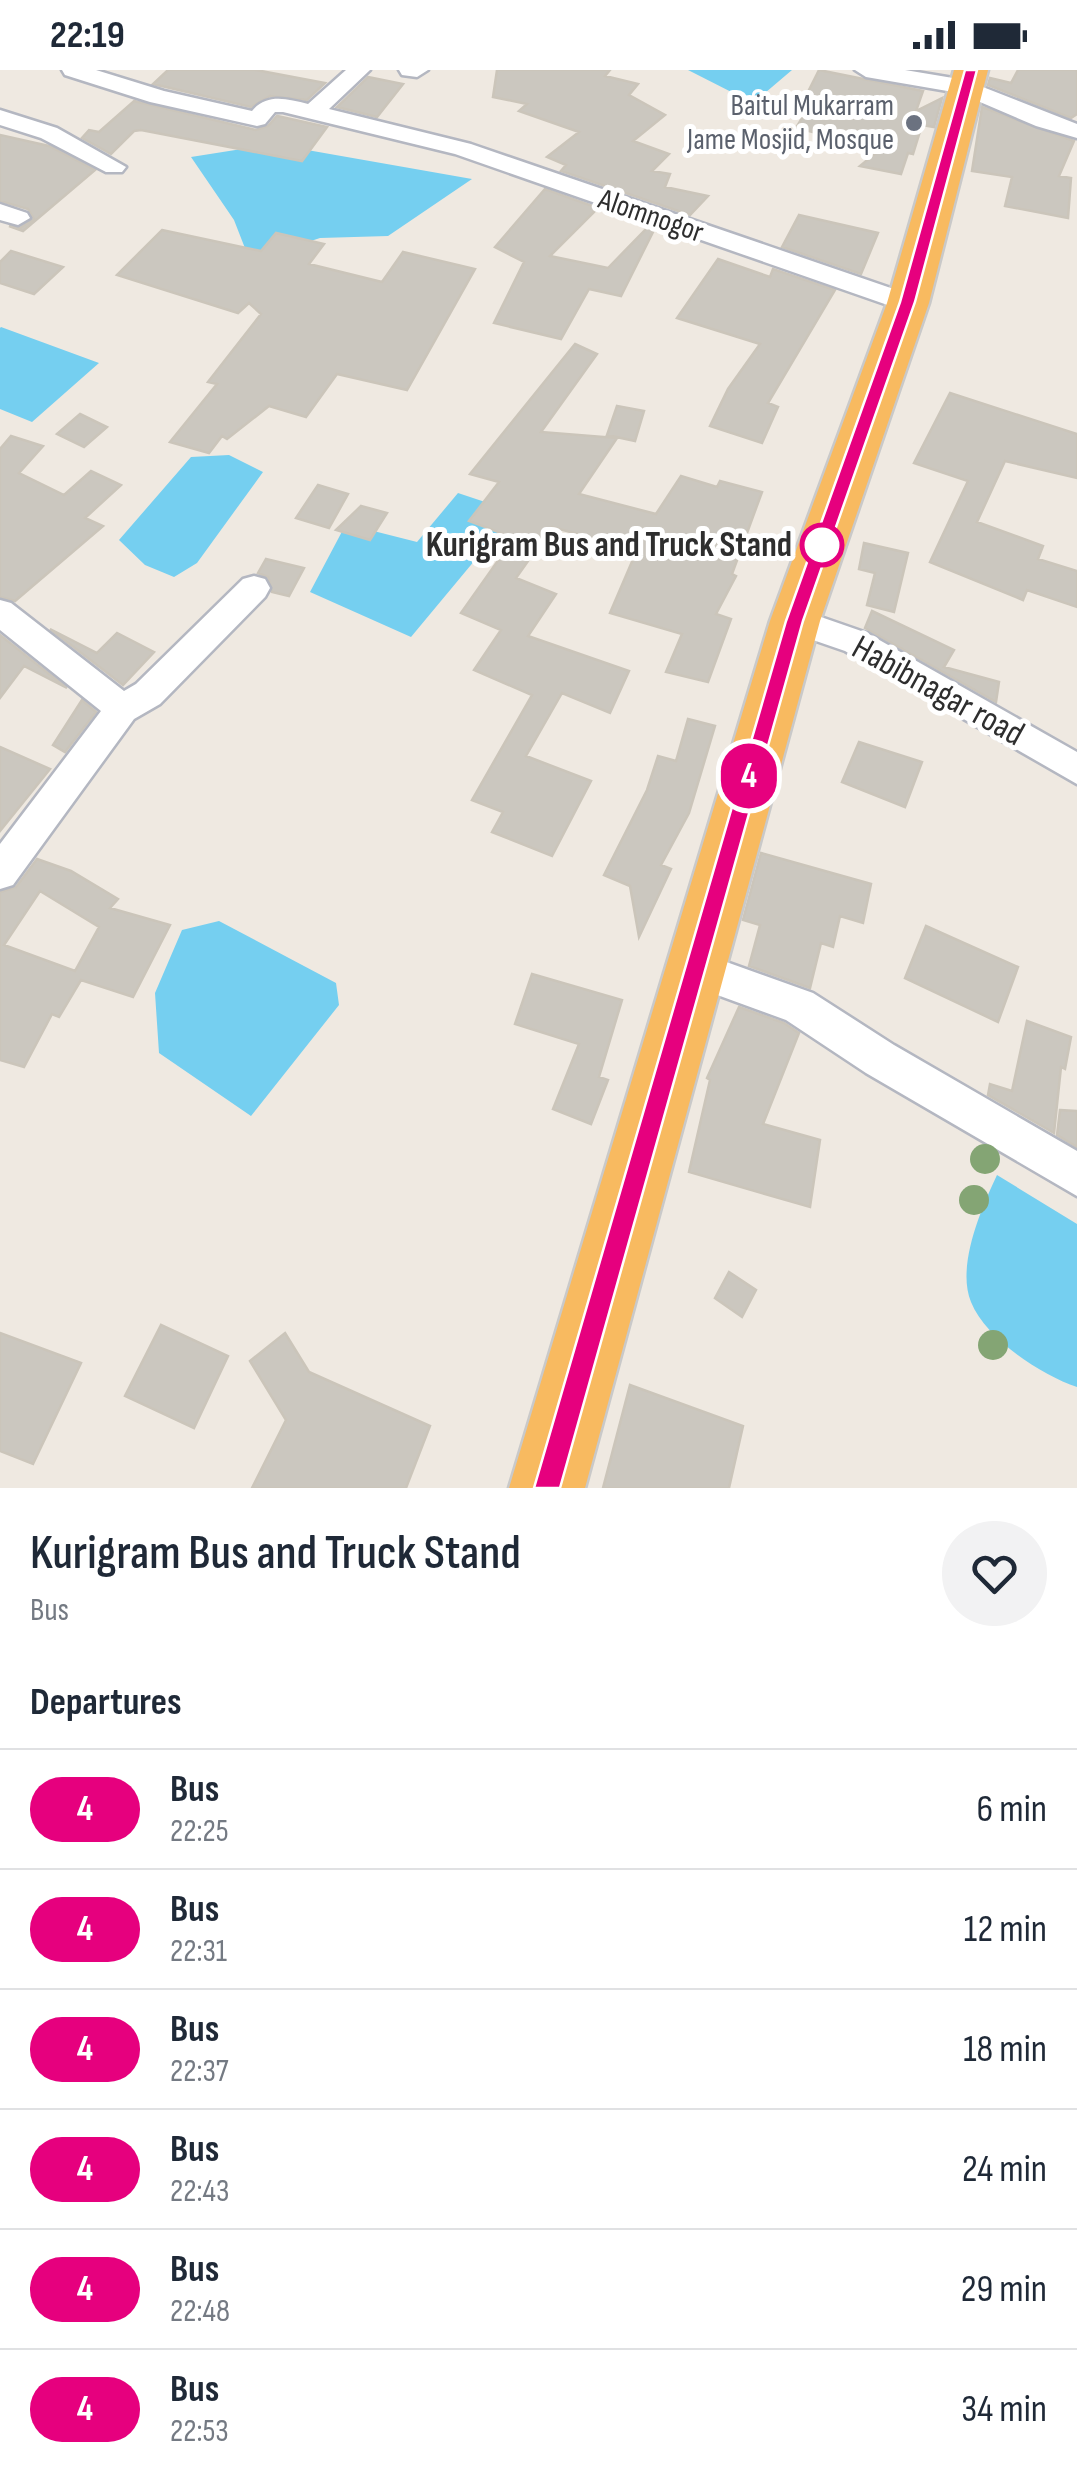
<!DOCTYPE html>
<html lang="en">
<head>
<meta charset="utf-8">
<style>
	:root { --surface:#fff; --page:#f2f2f3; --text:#1f2937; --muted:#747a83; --line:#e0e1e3 }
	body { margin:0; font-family:"Sofia Sans Condensed",sans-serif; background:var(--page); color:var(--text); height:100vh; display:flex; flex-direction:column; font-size:38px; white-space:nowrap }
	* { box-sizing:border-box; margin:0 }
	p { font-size:32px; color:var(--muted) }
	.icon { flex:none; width:55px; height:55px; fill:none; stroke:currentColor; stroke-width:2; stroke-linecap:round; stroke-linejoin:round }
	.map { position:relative; height:1418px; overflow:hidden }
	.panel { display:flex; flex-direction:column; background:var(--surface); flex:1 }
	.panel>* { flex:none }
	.badge { padding:0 20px; border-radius:32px; font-size:35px; line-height:65px }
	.map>.badge { position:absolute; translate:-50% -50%; box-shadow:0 0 0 5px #fff }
	h2 { padding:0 30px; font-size:38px; line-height:90px }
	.round { display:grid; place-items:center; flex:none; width:105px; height:105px; border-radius:52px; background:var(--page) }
	.overview { display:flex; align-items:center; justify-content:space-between; height:170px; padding:0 30px }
	h1 { font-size:48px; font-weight:600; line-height:75px }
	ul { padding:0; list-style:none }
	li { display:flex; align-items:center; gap:30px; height:120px; padding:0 30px; border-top:2px solid var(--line) }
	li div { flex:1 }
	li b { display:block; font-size:38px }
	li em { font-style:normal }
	li .badge { min-width:110px; font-weight:700; text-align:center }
	.status { display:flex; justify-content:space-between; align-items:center; height:70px; padding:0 50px; background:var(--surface); direction:ltr }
	.status svg { height:28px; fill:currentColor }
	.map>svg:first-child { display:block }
</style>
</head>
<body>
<div class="status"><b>22:19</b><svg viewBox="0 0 49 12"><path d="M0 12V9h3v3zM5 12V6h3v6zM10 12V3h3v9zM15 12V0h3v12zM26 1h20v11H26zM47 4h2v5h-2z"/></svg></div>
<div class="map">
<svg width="1077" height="1418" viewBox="0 0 1077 1418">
	<rect width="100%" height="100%" fill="#efe9e1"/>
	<path fill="#75cff0" d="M688 0H792L753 33Z
		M273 74 472 109 388 166 320 168 250 191 234 150 191 87Z
		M0 258 1 257 99 293 32 352 0 339Z
		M229 385 263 402 197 493 174 507 145 495 119 470 191 387Z
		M458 423 515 442 411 567 310 522 346 454 417 472Z
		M219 851 336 913 339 935 251 1046 159 983 155 923 182 860Z
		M997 1105 1077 1154V1317C1041 1305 986 1269 971 1232 956 1196 982 1137 997 1105Z"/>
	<path fill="#cbc7bf" stroke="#cbc5ba" stroke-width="2.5" fill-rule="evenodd" d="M168 0H256L325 13 307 30 270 26 251 37 153 14Z
		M497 0H610L605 6 638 14 629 25 665 45 633 71 669 84 652 101 670 104 665 117 708 126 690 145 561 101 566 95 547 87 579 62 519 41 527 34 493 27Z
		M819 0 923 21 916 41 942 28 934 57 922 55 913 84 908 83 901 104 860 96 882 78 816 66 817 63 796 58 810 35 804 30Z
		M1018 0H1077V44L1071 48 988 15 990 8 1011 13Z
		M368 7 403 14 377 47 337 37Z
		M134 31 256 60 268 56 277 46 327 57 302 91 141 60 134 61 111 84 82 68 89 60 99 62Z
		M982 37 1074 71 1059 106 1071 108 1068 148 1005 136 1012 107 972 101Z
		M0 65 49 76 95 100 23 161 9 156 20 158 34 149 28 139 0 131Z
		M545 119 598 138 550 186 608 198 649 156 655 158 621 226 589 219 561 269 494 253 524 192 495 177Z
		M799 145 878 163 861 204 782 177Z
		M162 160 261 181 276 163 324 174 309 194 382 212 403 182 475 199 407 320 337 304 306 347 269 336 227 369 222 366 209 383 170 372 217 314 208 312 261 244 249 233 238 243 117 205Z
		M11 181 63 197 34 224 0 213V192Z
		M718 189 770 207 773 199 835 220 768 333 778 337 762 373 710 356 728 319 760 274 677 248Z
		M575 274 597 284 541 362 617 368 579 424 656 444 681 406 717 417 720 411 762 422 732 504 736 506 716 544 731 549 708 612 666 602 682 564 610 543 637 480 552 457 516 508 556 524 528 566 629 601 610 643 562 623 526 686 591 711 552 786 492 762 503 742 472 730 532 625 474 600 501 560 461 543 514 468 469 451 499 412 470 404Z
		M950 323 1077 364V408L1005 391 977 452 1043 476 1038 489 1077 501V537L1027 520 1023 530 930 492 968 411 914 393Z
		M617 336 644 341 635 371 607 365Z
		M80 344 107 357 84 377 57 364Z
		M11 366 43 376 19 403 64 425 91 401 121 415 85 448 103 456 15 531 0 527V379Z
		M318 415 348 424 329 458 296 448Z
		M361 436 387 443 370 470 336 460Z
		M864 473 908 483 894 542 867 535 875 503 859 499Z
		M266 489 304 498 289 526 272 522 268 507 258 503Z
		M872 541 954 580 944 597 999 612 996 632 865 558Z
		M50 559 97 583 117 563 154 582 123 615Z
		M0 565 67 618 24 596 0 628Z
		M82 630 96 642 65 682 53 675Z
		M688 649 715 656 689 743 661 795 671 799 639 867 630 816 604 805 647 720 658 686 676 691Z
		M859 672 922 692 905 737 842 712Z
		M0 677 50 699 0 761Z
		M761 783 871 814 863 853 840 846 833 877 821 873 810 918 749 896 760 855 743 850Z
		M37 789 71 801 118 829 110 838 170 855 133 927 81 910 59 947 52 944 24 997 0 990V822L16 817ZM40 821 99 857 75 901 4 875Z
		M926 856 1018 897 998 952 905 908Z
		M532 904 622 930 599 1007 608 1010 591 1054 553 1039 579 974 515 954Z
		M739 937 784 953 799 963 763 1054 820 1070 810 1137 689 1102 710 1010 707 1008Z
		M1027 951 1071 967 1065 999 1061 997 1054 1063 988 1025 990 1014 1012 1021Z
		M1060 1040 1077 1041V1077L1057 1065Z
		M729 1202 756 1220 742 1247 715 1228Z
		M161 1255 228 1286 194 1358 125 1326Z
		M0 1263 81 1293 33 1394 0 1381Z
		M285 1263 309 1302 430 1356 406 1418H252L286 1350 250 1291Z
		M630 1315 743 1356 729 1418H603Z"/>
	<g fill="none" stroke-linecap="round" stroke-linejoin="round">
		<g stroke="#b4b7c1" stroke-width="5">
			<path id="minor" d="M62 0H96L164 21 252 41C267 23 287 29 308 34L346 0H370L329 39 471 74 917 227 921 233 917 239H899L455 84 283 42H275L265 54 257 56 150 32 65 5Z
				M399 0H428L417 7 402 5Z
				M855 0H905L965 10 1077 54V68L1036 56 959 23 866 7Z
				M0 40 57 58 126 97 122 102H106L41 68 0 55Z
				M0 134 27 143 30 148 18 155 0 150Z
				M254 506 265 509 270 518 265 527 160 634 134 649 13 815 0 819V774L101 641 0 560V530L11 533 124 621 136 614 243 509Z
				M795 538 867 563 1077 682V714L845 581 784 560 779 551 784 542Z
				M693 880 813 923 894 975 1077 1081V1126L866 1003 786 950 679 911 674 898 679 885Z"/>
		</g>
		<g stroke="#c9c9c9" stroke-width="5">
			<path id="trunk" d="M954 0H988L929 233 820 551 585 1418H509L770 551 887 233Z"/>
		</g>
		<use href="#minor" fill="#fff" fill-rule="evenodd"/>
		<use href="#trunk" fill="#f8ba60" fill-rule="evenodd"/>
	</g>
	<g fill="#84a574">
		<circle cx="985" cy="1089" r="15"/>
		<circle cx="974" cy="1130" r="15"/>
		<circle cx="993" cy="1275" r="15"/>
	</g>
	<path fill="#e6007e" stroke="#fff" stroke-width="2.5" d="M965 0H977L915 232 803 551 560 1418H534L786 551 900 232Z"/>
	<circle fill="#6b7280" stroke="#fff" stroke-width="4" cx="914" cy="53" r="10"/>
	<circle fill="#fff" stroke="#e6007e" stroke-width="5" cx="822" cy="475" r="20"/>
	<g text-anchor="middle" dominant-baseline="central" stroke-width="10" stroke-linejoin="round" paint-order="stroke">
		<g font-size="30" fill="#5b616d" stroke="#fff" text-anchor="end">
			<text x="894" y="36">Baitul Mukarram<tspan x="894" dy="34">Jame Mosjid, Mosque</tspan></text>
		</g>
		<g font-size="30" fill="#2e2e2e" stroke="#fff">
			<text transform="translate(651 146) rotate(19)">Alomnogor</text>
		</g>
		<g font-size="35" font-weight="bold" fill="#2e2e2e" stroke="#fff" text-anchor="end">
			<text x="792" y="475">Kurigram Bus and Truck Stand</text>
		</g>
		<g font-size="35" fill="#2e2e2e" stroke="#fff">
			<text transform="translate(938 621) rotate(29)">Habibnagar road</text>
		</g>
	</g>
</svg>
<b class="badge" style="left:749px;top:706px;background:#e6007e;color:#fff">4</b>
</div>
<section class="panel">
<div class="overview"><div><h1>Kurigram Bus and Truck Stand</h1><p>Bus</p></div><a class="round"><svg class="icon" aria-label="heart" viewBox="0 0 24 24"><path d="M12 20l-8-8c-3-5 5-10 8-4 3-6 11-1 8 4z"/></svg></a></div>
<h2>Departures</h2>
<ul>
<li><span class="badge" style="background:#e6007e;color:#fff">4</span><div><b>Bus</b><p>22:25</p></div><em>6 min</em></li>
<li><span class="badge" style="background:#e6007e;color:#fff">4</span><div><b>Bus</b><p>22:31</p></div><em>12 min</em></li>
<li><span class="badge" style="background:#e6007e;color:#fff">4</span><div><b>Bus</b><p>22:37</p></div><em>18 min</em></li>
<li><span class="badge" style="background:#e6007e;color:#fff">4</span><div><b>Bus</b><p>22:43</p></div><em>24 min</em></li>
<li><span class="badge" style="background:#e6007e;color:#fff">4</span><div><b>Bus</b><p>22:48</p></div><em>29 min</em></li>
<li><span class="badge" style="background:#e6007e;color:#fff">4</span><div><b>Bus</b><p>22:53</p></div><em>34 min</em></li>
</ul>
</section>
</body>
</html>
